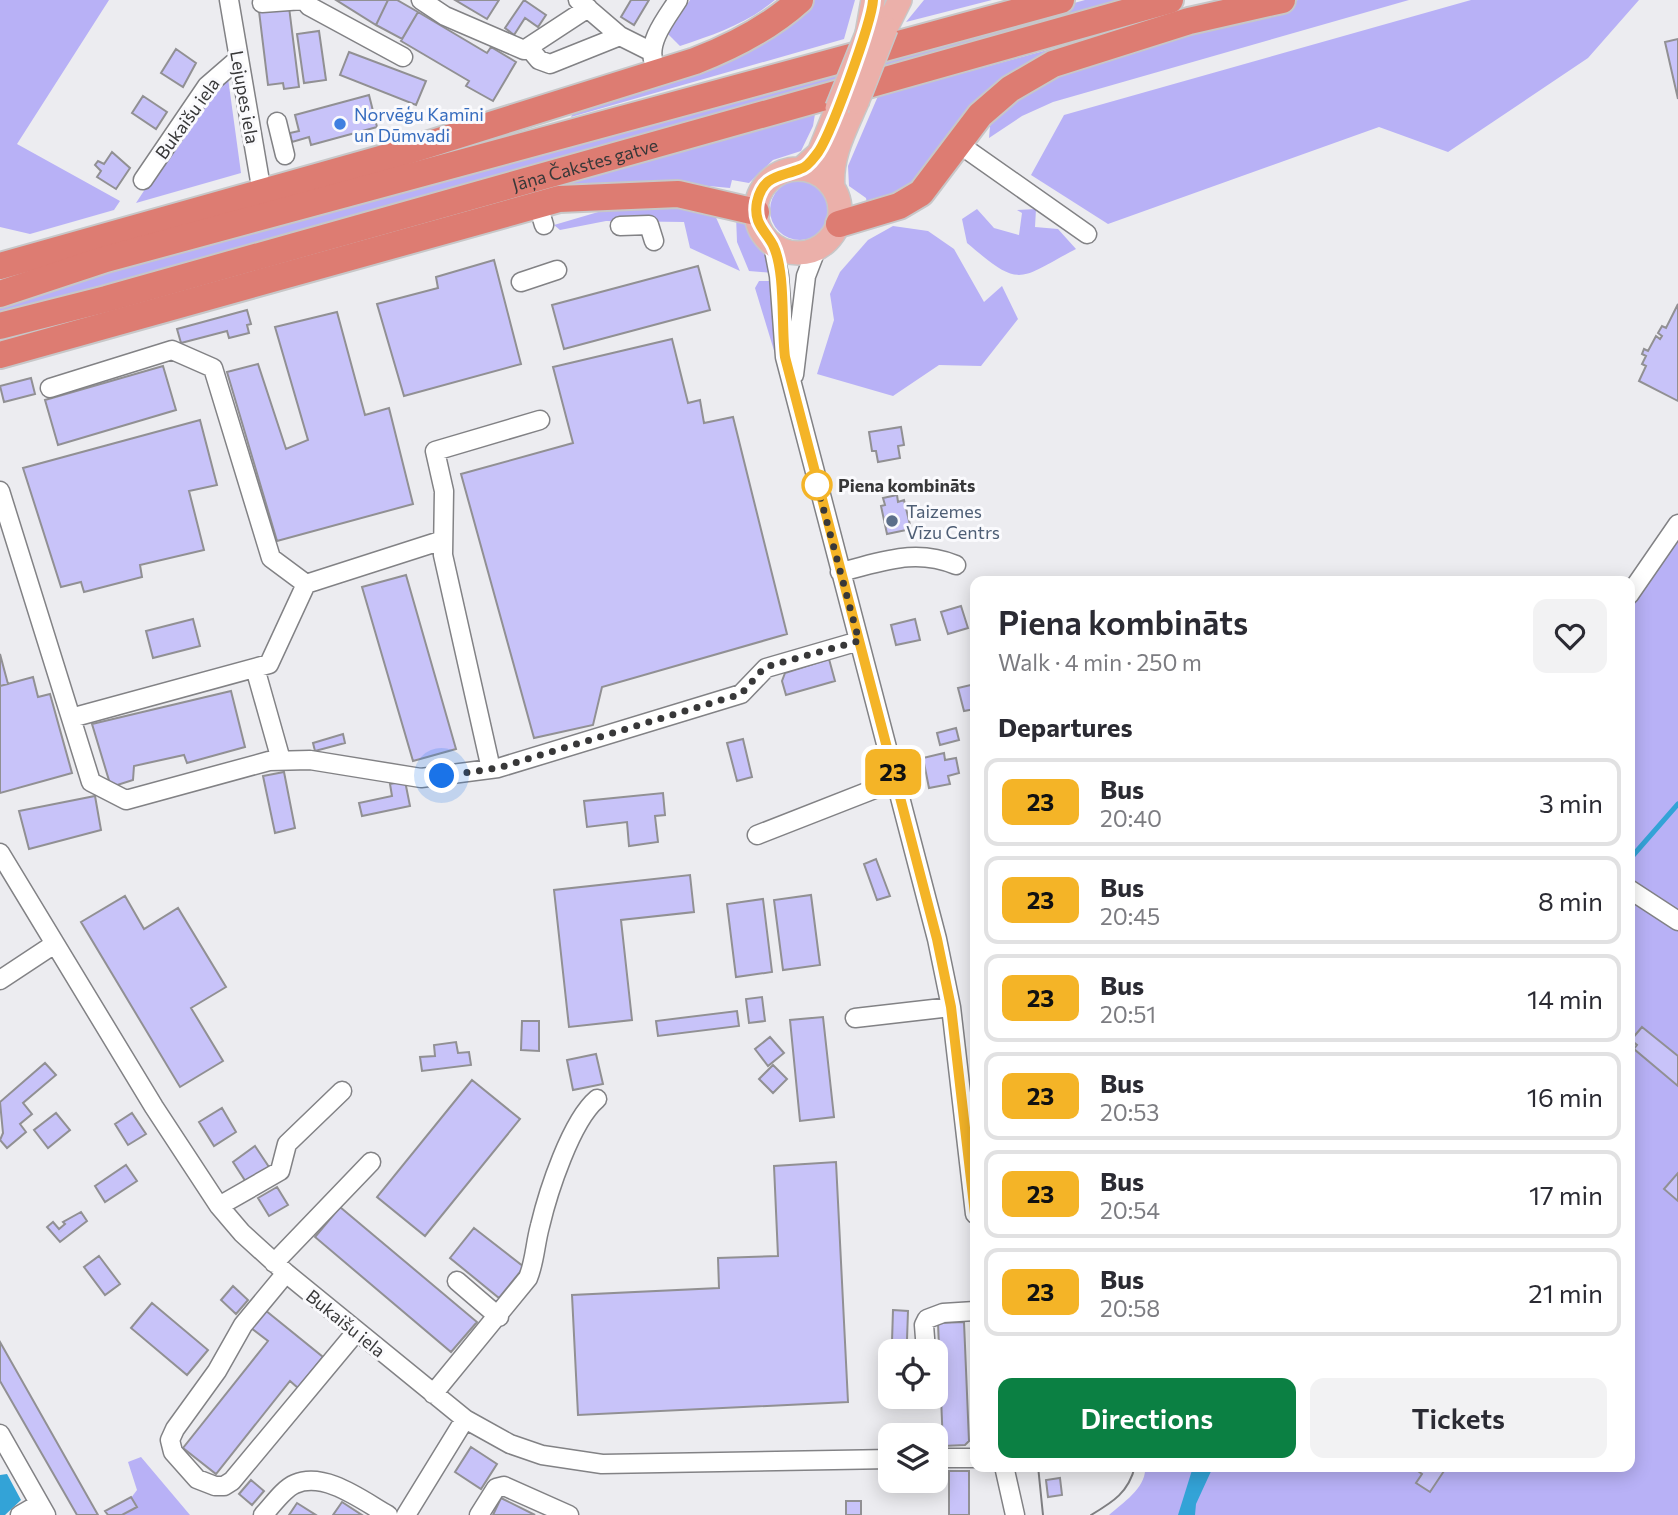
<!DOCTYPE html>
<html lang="en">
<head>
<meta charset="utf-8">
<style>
	:root { --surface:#fff; --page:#f2f2f3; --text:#2b2b33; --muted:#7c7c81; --line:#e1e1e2; --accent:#0b8043 }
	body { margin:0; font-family:Commissioner,sans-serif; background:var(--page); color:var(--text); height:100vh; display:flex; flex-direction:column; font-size:26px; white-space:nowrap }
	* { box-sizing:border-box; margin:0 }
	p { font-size:23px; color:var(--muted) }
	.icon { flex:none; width:38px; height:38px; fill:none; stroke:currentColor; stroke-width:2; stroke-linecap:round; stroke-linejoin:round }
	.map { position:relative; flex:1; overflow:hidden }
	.panel { position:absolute; left:970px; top:576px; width:665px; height:896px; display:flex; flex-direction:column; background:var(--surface); border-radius:14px; box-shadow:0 4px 18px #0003 }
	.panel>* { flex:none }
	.badge { padding:0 14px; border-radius:10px; font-size:24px; line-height:46px }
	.tools { position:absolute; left:878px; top:1339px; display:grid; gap:14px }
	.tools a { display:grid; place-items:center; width:70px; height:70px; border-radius:14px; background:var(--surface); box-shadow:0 4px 18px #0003; font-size:35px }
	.you { position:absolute; width:35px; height:35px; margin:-18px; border:5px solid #fff; border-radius:50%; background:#1a73e8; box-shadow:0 0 0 10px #1a73e833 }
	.map>.badge { position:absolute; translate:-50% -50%; box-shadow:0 0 0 4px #fff }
	h2 { padding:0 28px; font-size:26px; line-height:63px }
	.round { display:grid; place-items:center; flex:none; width:74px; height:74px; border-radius:14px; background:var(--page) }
	.headline { display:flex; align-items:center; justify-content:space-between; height:119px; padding:0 28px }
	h1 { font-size:33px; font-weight:600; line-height:52px }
	.action { display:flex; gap:14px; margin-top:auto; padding:14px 28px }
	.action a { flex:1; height:80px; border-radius:14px; background:var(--accent); color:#fff; font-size:28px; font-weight:600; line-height:80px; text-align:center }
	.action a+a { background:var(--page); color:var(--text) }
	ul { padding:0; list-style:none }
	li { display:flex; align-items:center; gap:21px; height:88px; margin:0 14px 10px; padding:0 14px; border:4px solid var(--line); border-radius:14px }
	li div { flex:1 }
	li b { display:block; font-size:26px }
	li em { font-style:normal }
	li .badge { min-width:77px; font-weight:700; text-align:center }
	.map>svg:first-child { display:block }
</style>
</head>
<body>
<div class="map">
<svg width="1678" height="1515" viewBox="0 0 1678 1515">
	<rect width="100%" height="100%" fill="#ececf0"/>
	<path fill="#b8b1f6" d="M0 0H109L17 144 120 201 114 210 30 234 0 227Z
		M690 0H775C746 24 715 34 680 46L668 34Z
		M815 0H855L844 39 571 117 573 113 663 84Z
		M924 0H992L906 22Z
		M1085 0H1148L0 317V305L153 258Z
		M1298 0H1409L1053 102 1022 116 989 138 990 126 999 111 1054 73Z
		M1471 0H1639L1588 58 1448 152 1379 127 1108 224 1031 175 1064 115Z
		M1110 33 1072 48 908 189 867 204 866 198 849 186 848 166 878 96Z
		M228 78 241 173 136 203 209 91Z
		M815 114 813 126 801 151 773 160 749 183 732 180 730 188 676 183 0 346V335L365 239Z
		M770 210a30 30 0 1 1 60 0a30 30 0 1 1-60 0Z
		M645 207 705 209 714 213 740 271 690 248 684 222 606 221 560 230 554 225 605 210Z
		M977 209 994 228 1019 235 1022 213 1017 210 1036 209 1035 227 1058 229 1076 249C1017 280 1021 289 967 243L962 219Z
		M736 216C757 225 767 251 773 273L749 271 737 242Z
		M893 226 928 231 954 249 984 302 1002 286 1018 319 981 366 939 365 893 396 817 374 834 320 830 294 840 272 868 240Z
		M759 281H773L779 367 755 288Z
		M1678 539V1515H1109C1123 1503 1147 1487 1145 1467L1629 1466V609Z
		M141 1457 190 1515H118L137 1490 128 1462Z"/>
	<path fill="#33a3d7" d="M1193 1467H1213L1196 1504 1195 1515H1178Z
		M7 1474 21 1500 5 1515H0V1475Z"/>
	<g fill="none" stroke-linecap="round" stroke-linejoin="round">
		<path stroke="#33a3d7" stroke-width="5" d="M1629 860 1678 804"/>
	</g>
	<path fill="#c8c3f9" stroke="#919093" stroke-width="2" d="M336 0H388L376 25Z
		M388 0H397L418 12 402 39 376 25Z
		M455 0H499L487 19Z
		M524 0 546 15 538 27 525 18 514 35 505 28Z
		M649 0 634 25 621 17 631 0Z
		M289 7 299 87 284 89 283 83 268 85 259 11Z
		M418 12 487 53 491 47 516 62 493 101 466 86 469 81 401 41Z
		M319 31 326 80 304 83 297 34Z
		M1678 39V99L1665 42Z
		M176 49 196 63 183 87 161 73Z
		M349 52 426 81 416 105 340 75Z
		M369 95 377 127 311 145 309 137 292 142 290 133 299 131 295 115Z
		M143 96 167 112 156 129 132 113Z
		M112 152 130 168 116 189 97 177 101 171 95 165 98 161 104 164Z
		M494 260 521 364 404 396 377 304 438 288 436 277Z
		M698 266 710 310 564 349 552 305Z
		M1678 304V401L1639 381 1646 366 1642 364 1646 356 1642 354 1644 349 1648 351 1656 336 1660 339 1662 336 1658 333 1662 326 1666 328Z
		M247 310 251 324 247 325 249 333 229 338 227 331 181 343 177 329Z
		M337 312 365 415 389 408 413 504 277 541 227 372 258 364 286 449 308 440 275 327Z
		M672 339 688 403 700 400 704 423 733 417 787 634 602 687 593 725 534 738 461 474 573 443 553 367Z
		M163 366 176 410 58 445 45 400Z
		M31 378 35 394 4 402 0 386Z
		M200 420 217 485 189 491 204 550 140 565 142 577 84 592 81 582 61 587 23 468Z
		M901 427 904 445 898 446 900 458 878 462 876 451H872L869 432Z
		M897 495 898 502 904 500 911 529 887 534 881 506 885 505 883 498Z
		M406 575 456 749 413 761 362 587Z
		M961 606 968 628 948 634 941 612Z
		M193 619 200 646 153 658 146 631Z
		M915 619 920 640 896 645 891 625Z
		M0 654 8 684 0 686Z
		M829 659 835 681 786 695 782 681 785 673Z
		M33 677 38 697 50 694 72 773 0 793V686Z
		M975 684V709L964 711 958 688Z
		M231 691 245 747 187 763 184 755 134 766 133 780 111 787 92 724Z
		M956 728 959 740 940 745 937 733Z
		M343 734 345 743 315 751 313 743Z
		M743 739 752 777 737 781 727 743Z
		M944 753 945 760 956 758 959 773 948 776 950 784 929 788 923 758Z
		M284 772 295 828 275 833 263 776Z
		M405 781 410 806 362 816 359 803 392 796 390 784Z
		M663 793 665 815 655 816 658 842 629 846 627 822 587 827 584 801Z
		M95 796 101 830 29 849 19 811Z
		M876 859 890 896 877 900 864 864Z
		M690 875 694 912 621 920 632 1020 569 1027 554 890Z
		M811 895 820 965 783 970 774 900Z
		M125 896 144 929 178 908 226 987 191 1008 223 1061 180 1087 81 922Z
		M763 899 772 972 736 977 727 904Z
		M762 997 765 1021 749 1023 746 999Z
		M737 1011 739 1026 658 1036 656 1021Z
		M823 1017 834 1117 800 1121 790 1020Z
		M522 1021H539V1051L521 1050Z
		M1642 1027 1678 1056V1086L1634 1049 1637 1045 1631 1040Z
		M770 1037 784 1053 768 1066 755 1049Z
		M456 1042 458 1053 469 1052 471 1065 422 1071 420 1057 435 1056 434 1045Z
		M596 1054 603 1084 573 1090 567 1060Z
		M45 1063 56 1075 23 1103 32 1114 20 1124 26 1132 7 1148 0 1140 3 1133 0 1102Z
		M773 1065 787 1079 773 1093 759 1079Z
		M472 1080 520 1119 425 1236 377 1197Z
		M222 1108 236 1132 214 1146 199 1122Z
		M56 1113 70 1130 48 1148 34 1130Z
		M132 1113 146 1134 128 1145 115 1124Z
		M255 1146 269 1167 246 1182 233 1162Z
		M836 1162 848 1402 578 1415 572 1295 719 1288 718 1258 778 1256 774 1166Z
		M126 1165 137 1181 105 1202 95 1186Z
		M1678 1173V1201L1664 1189Z
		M277 1187 288 1205 269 1216 258 1198Z
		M340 1207 477 1322 451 1352 315 1237Z
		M81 1212 87 1221 60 1242 47 1227 53 1222 59 1229 65 1224 63 1222Z
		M474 1228 524 1267 499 1298 450 1258Z
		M99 1256 120 1284 105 1295 84 1267Z
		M233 1286 248 1300 236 1314 221 1300Z
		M152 1303 208 1350 187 1375 131 1328Z
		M265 1310 323 1357 298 1388 290 1381 216 1474 183 1448 268 1341 251 1328Z
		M893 1310 908 1311 907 1340H918V1351H902V1342H892Z
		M964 1322 969 1441 965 1445 943 1446 938 1323Z
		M0 1342 98 1515H77L0 1381Z
		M471 1447 497 1464 481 1489 455 1472Z
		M1411 1466H1444L1446 1468 1430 1492 1416 1483 1422 1474Z
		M949 1471H969V1515H949Z
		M1060 1478 1062 1495 1048 1497 1046 1480Z
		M251 1480 264 1491 252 1505 239 1494Z
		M131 1497 137 1507 122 1515H108L105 1511Z
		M501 1498 535 1515H493Z
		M846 1501H861V1515H846Z
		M342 1502 362 1515H333Z
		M297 1503 316 1515H289Z"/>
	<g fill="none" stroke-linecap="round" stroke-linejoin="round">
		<g stroke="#828285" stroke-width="21">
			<path id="minor" d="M229 0 262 193
				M304 0 309 6 403 57
				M421 0 445 16 524 50 588 8
				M578 0 620 36 652 52
				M262 3 303 0
				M529 48 539 60 550 64 620 36
				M654 63C646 42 668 16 678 0
				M277 122 285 155
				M959 144 1087 234
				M143 180 207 86 237 60
				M538 205 544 225
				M620 226 649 225 654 241
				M773 245 779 276 785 357 937 939 951 1007 975 1214
				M521 282 557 270
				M794 375 806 276 816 250
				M50 388 172 350 213 368 271 558 306 584
				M0 491 91 782 126 800 269 761 310 760 421 778 498 768 741 694 766 668 859 641
				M840 572C883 562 914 548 956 565
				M1629 595 1678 524
				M255 668 281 760
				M71 718 269 664 306 584 443 540
				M491 769 443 555 444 491 435 451 540 420
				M757 835 895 781
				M0 853 154 1107 219 1206 242 1233 286 1273 465 1419 510 1444 542 1455 602 1464 891 1459
				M1629 889 1678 921
				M0 980 53 945
				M855 1018 951 1007
				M219 1206 280 1171 287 1144 342 1091
				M274 1263 371 1162
				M286 1273 243 1325 217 1371 175 1429 170 1440 173 1452 197 1479 215 1486H224L232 1481 356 1332
				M457 1281 499 1317
				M926 1351 924 1325 927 1319 943 1313 975 1311
				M433 1394 528 1278C535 1261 535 1244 540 1226 548 1192 571 1121 597 1099
				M0 1434 46 1515
				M936 1458H975
				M1004 1466 1015 1515
				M20 1515 39 1504
				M263 1515C272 1506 283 1489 295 1484 325 1471 363 1501 388 1515
				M406 1515 465 1419
				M479 1515 496 1488 504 1486 569 1515"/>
		</g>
		<g stroke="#c7c7c8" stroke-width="26">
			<path id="major" d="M886 28 900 0
				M867 34 873 0
				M801 169 819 153 837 108
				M756 211a42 42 0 1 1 84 0a42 42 0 1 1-84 0Z
				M833 188C830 157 845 130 857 102"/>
		</g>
		<g stroke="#c7c7c8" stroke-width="30">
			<g id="highway">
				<path d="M839 224 899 206 921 193 980 115 1010 89 1053 64 1189 21 1282 0"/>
				<path d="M0 266 391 156 695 61C734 46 769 28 800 0"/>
				<path d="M0 294 106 259 1061 0"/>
				<path id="s1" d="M0 326 106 299 1170 0"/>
				<path d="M0 355 559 199 678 194 756 212"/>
			</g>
		</g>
		<use href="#minor" stroke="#fff" stroke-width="18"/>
		<use href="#major" stroke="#ebb0aa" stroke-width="23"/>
		<use href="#highway" stroke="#dd7c72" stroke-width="26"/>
		<path stroke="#7e7e81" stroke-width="2" d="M1038 1466 1043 1515
			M1091 1515C1113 1502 1129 1492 1135 1466"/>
		<g stroke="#c7c7c8" stroke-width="26" stroke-linecap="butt">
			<path id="major-bridge" d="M857 102 886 28
				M837 108 867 34"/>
		</g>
		<use href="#major-bridge" stroke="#ebb0aa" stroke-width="23"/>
	</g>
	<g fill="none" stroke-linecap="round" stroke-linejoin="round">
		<g stroke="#fff" stroke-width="16">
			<path id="line" d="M873 0C872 21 829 141 816 155 813 159 806 168 800 169 780 177 763 175 757 202 753 223 765 230 773 245 786 272 781 326 785 357L937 939 951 1007 975 1214"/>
		</g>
		<use href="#line" stroke="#f4b427" stroke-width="10"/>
		<path stroke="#383839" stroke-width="7" stroke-dasharray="0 12.6" d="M442 776 498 768 741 694 765 667 859 641 817 485"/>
	</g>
	<circle fill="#3f7fe0" stroke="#fafafd" stroke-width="2.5" cx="340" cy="124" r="7"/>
	<circle fill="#fff" stroke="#f4b427" stroke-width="3.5" cx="817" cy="485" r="14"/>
	<circle fill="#5c6f8a" stroke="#fafafd" stroke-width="2.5" cx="892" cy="521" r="7"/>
	<g text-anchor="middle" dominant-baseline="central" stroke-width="6" stroke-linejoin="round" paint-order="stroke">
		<g font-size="18" fill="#383839" stroke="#fafafd">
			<text transform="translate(245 97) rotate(80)">Lejupes iela</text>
			<text transform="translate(187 118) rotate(-54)">Bukaišu iela</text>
			<text stroke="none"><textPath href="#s1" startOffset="607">Jāņa Čakstes gatve</textPath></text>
			<text transform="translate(346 1323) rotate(39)">Bukaišu iela</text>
		</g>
		<g font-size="18" fill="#366cbe" stroke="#fafafd" text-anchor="start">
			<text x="354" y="114">Norvēģu Kamīni<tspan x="354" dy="21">un Dūmvadi</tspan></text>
		</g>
		<g font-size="18" font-weight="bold" fill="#383839" stroke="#fafafd" text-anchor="start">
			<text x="838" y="485">Piena kombināts</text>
		</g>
		<g font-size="18" fill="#4e5e75" stroke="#fafafd" text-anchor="start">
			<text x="906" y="511">Taizemes<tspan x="906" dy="21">Vīzu Centrs</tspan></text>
		</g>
	</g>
</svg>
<div class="tools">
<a><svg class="icon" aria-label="locate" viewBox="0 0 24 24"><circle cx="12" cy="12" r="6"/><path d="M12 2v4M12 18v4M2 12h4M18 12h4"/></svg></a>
<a><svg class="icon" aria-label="layers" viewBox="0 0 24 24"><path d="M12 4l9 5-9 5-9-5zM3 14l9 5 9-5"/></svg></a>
</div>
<div class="you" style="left:442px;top:776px"></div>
<b class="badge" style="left:893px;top:772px;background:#f4b427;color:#111">23</b>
<section class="panel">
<div class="headline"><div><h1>Piena kombināts</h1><p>Walk · 4 min · 250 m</p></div><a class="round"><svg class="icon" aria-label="heart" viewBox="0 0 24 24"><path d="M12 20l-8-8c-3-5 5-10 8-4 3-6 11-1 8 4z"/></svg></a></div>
<h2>Departures</h2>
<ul>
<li><span class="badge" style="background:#f4b427;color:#111">23</span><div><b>Bus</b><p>20:40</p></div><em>3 min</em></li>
<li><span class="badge" style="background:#f4b427;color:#111">23</span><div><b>Bus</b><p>20:45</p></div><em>8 min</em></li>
<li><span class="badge" style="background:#f4b427;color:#111">23</span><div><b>Bus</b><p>20:51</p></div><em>14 min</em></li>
<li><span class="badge" style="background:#f4b427;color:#111">23</span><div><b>Bus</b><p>20:53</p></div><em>16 min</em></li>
<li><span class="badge" style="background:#f4b427;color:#111">23</span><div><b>Bus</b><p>20:54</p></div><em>17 min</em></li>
<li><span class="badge" style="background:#f4b427;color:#111">23</span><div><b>Bus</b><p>20:58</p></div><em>21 min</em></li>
</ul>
<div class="action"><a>Directions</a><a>Tickets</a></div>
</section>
</div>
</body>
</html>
